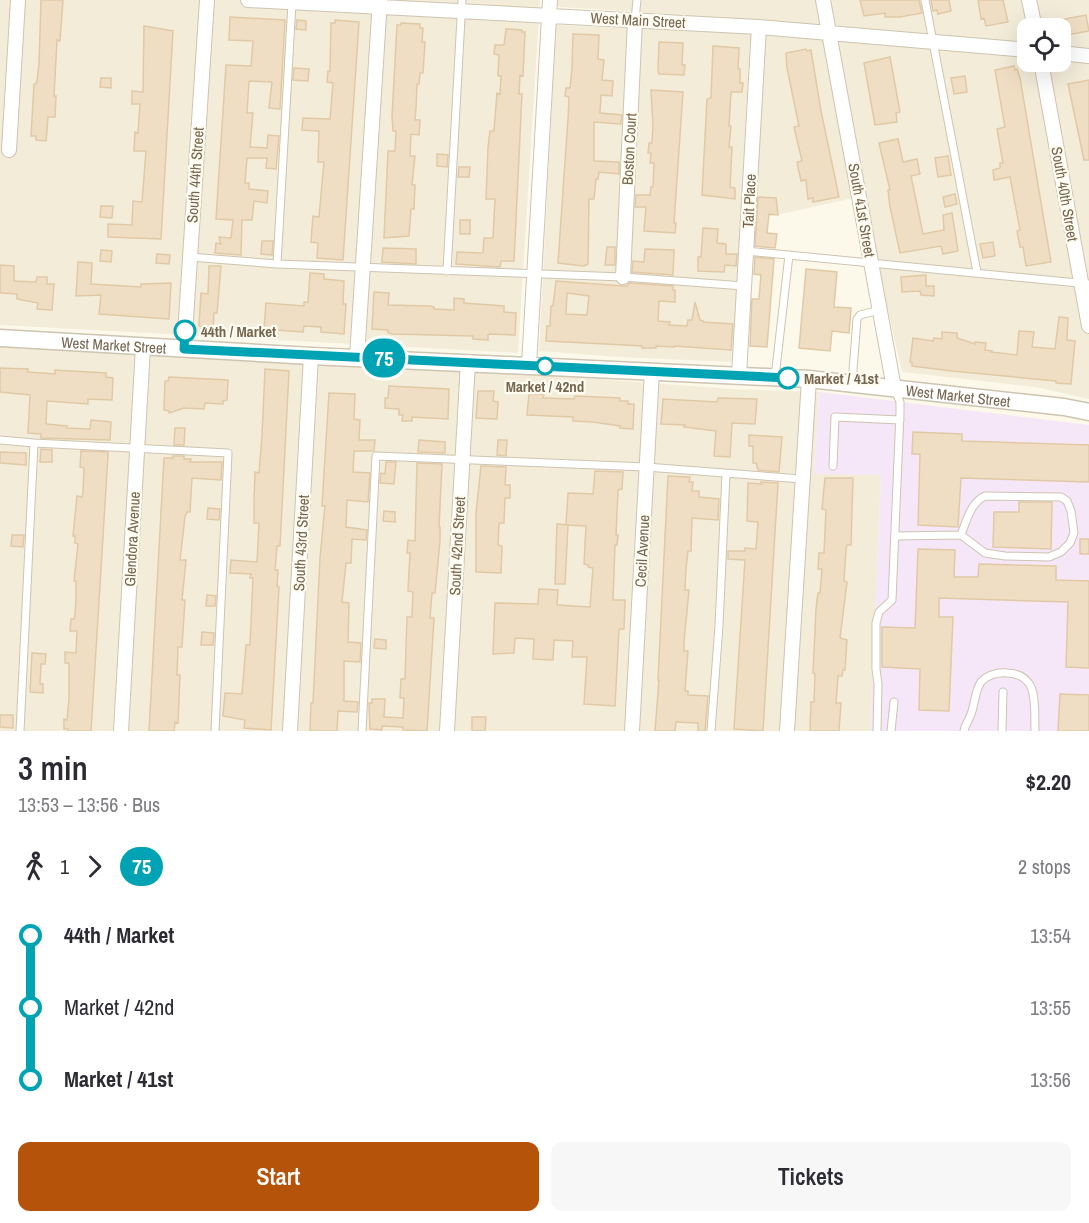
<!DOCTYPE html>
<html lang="en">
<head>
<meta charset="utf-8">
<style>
	:root { --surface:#fff; --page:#f7f7f7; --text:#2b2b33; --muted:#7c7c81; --accent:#b45309 }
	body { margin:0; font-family:"Archivo Narrow",sans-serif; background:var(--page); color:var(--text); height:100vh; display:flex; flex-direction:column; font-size:22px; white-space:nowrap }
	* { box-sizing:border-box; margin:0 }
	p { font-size:20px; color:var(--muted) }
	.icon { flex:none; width:33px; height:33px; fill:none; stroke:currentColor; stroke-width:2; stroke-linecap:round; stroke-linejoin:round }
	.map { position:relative; height:731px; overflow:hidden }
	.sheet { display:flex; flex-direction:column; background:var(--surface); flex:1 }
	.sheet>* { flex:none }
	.badge { padding:0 12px; border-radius:20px; font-size:21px; line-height:39px }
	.buttons { position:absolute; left:1017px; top:18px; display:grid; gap:12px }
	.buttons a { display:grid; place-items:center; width:54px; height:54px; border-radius:12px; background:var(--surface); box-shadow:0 6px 24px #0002; font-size:30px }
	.map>.badge { position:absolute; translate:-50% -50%; box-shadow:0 0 0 3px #fff }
	.legs { display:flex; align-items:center; gap:9px; height:66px; padding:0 18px; font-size:20px }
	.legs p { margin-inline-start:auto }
	.headline { display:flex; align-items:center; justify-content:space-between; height:102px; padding:0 18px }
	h1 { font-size:33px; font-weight:600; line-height:45px }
	.action { display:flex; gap:12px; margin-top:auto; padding:12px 18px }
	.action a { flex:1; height:69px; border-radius:12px; background:var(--accent); color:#fff; font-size:24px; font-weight:600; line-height:69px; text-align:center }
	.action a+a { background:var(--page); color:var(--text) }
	ul { padding:0 18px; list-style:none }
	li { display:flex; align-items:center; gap:21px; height:72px; font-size:22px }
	li i { display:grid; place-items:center; width:9px; height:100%; margin:0 8px; background:currentColor }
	li i::after { content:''; width:15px; height:15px; margin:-8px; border:4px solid; border-radius:50%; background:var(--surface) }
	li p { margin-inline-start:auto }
	li:first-child i { background:linear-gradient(#0000 50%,currentColor 0) }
	li:last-child i { background:linear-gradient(currentColor 50%,#0000 0) }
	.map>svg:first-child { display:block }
</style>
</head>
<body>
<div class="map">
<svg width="1089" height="731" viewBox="0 0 1089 731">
	<rect width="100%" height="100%" fill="#fcf9eb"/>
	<path fill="#f3ecd9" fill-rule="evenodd" d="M0 0H540L518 353 0 325Z
		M558 0H1089V399L1035 387 902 372 862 196 754 220 761 37 750 41 733 362 620 357 539 351 556 25 642 29 643 12 558 7ZM1028 28H1060V62H1028Z
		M0 347 233 360 377 363 732 389 819 392 814 473 881 475 870 731H0Z"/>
	<path fill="#f6e7f8" d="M819 392 1089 425V731H870L881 475 814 474Z"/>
	<path fill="#f0dec4" stroke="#e1c9a5" stroke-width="1.5" fill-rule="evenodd" d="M41 0H63L60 41 57 40 54 96H56L55 117H48L46 141 36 140V136H31L34 84H36L37 81 39 64Z
		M860 0H919L922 13 900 17H885V13L864 16Z
		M931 0H949L951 11 938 14 937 10 933 11Z
		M978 0H1003L1008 22 986 26 984 18 981 19Z
		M1086 15 1089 31 1062 36 1059 20Z
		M230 17 285 20 280 109 269 108 272 82 249 81 247 113H253L250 147 267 148 268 135 279 136 276 169 266 168 267 158H247L245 183H249V189L268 191 267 203 254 201 252 220H242L241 255 215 253 216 243 221 244 219 237 231 238 233 220 216 219 226 65 251 66 253 41 229 40Z
		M297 20 306 21V30L296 29Z
		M335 20 359 22 343 260 317 258 318 243 311 242 313 216 319 217 324 162H318L319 131 302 130 303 118 330 119 333 83 327 82 328 71H330L331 23H335Z
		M401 23 420 24V28H423L422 42H425L423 73H420L419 84H417L416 108 415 120H420L419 135 411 134 410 156H415L412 185H415L414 209H411L409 236 384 238 388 151H395L396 131H393L392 117 397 25H401Z
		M144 26 173 31 161 239 108 237V224L132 225 133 201 142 202 146 151H134L135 132 138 133 140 104H132V91L143 92Z
		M506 29 522 30V32H525L523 76 520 75 519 94H522L514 261H501L500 267 456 264 457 252 483 253 484 238H493L495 199H486L488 148 490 131H494L497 93 500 94 501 76H498L499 55 494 54 495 45H504Z
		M573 34 599 35 598 59 604 60 602 80 613 81 612 96 601 95 600 113 622 115 621 124 594 122V161L619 162V174L599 172 598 179H596L594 199H589L588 264 584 266 558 263 568 119 569 97 565 96 566 88H570L572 69Z
		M659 42 683 43 682 65H685L684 75 659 74 658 71Z
		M713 46 739 48 738 69H740V83H743L742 92H731L729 126H731L729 147H732L730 187 735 188V199L702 195 707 99 711 98Z
		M806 49 807 51 811 50 821 111 839 197 813 202V198L808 199 806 180 801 181 797 162 802 161 794 127 799 126 787 68 786 53Z
		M890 57 900 112 896 113 897 122 875 125 864 63Z
		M1014 66 1015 70 1017 69 1020 78 1051 262 1026 266 1023 247H1020L1017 231 1020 230 1010 177 994 180 993 170 1000 168V163H1003L997 129 1005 127 995 70Z
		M294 68 309 69 308 81 293 80Z
		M965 76 967 92 954 94 951 78Z
		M101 78H111V88L100 87Z
		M1089 80V160H1084L1068 84Z
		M651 90 683 92 674 223H676L675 233 644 231 646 207H635L636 195H650L651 187H653L654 163H650L651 153H648L649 143H652L653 125Z
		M898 139 903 162 917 159 920 174 911 176 923 234 944 230 943 215 952 213 958 251 943 254 941 246 900 253 890 207 888 190H890L879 143Z
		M437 154 448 155 447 167 437 166Z
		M948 156 951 175 938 177 935 158Z
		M459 167H470L469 177H458Z
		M955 194 957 204 945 207 943 197Z
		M758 197 776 198 778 215 769 214 767 233 777 234 775 248 755 246Z
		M101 206H113L112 218 100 217Z
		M460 220H470V234H460Z
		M703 228 718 229 717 243 726 244V254H737L736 266 725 265 724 272 698 271V257H701Z
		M262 241H273L272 255 261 254Z
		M993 242 995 256 983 258 980 244Z
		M607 247H615V265H605Z
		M383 248 416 249V264L382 262Z
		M645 249 674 250 673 275 632 272 633 261 644 262Z
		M101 250 112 251 111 262 100 261Z
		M157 254 170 255 169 264 156 263Z
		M755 257 774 259 767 347 750 346 752 299H759L761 275 754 274Z
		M78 262 92 263 91 284 141 287V284L171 283 169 319 99 314 101 295 76 296Z
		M0 265 14 266V281L36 282 37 277H47V284H54L52 310 37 309 38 303 17 299V294L0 293Z
		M209 266H221L217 313H214L213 327 199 326 201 293 208 294Z
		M806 269 837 272 834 307 851 308 849 333 832 331 830 351 799 348Z
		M310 273 324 274V279L344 281 343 304H346L344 334 321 332V327L304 326 303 332 264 329 266 303 304 306V302H308Z
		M926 275V286H934V296L921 295 920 291 902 292 901 277Z
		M556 281 623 286H627L629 283 673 286V290H675V302L659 301 658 321 670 322 669 325 687 326 688 320H692L695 302 700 320 703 321V322L733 324 731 350 674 346V347L656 346V348H642V346L606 344 546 341 547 326H550L551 306H553ZM567 293 589 296 587 315 566 314Z
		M374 292 389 293 388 305 430 306 434 307V309L454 310V298L464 299V303L504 306V312L516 313 515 335 490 334 488 335V340L473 339V336L393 334 388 333V330L372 329Z
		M1059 317 1068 318 1067 340 1075 341 1071 384 1056 383V381L952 371 912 366V362H910L913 338 933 341 934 338 942 339V332L957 333V338L975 344V342L986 343 985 350 992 351 991 352 1017 355 1019 331 1034 332 1032 347 1055 349Z
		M0 368 28 369V372L55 374V370L106 373V377L113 378 112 400 88 399V404L47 401 46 423 47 424 67 426V428L90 429 91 420 111 422 110 440 41 438V434L28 433 30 395 0 392Z
		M265 369 289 371 280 546H277L275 570H278L277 586 279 587 271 730 244 728 245 720 223 716 225 693 242 694 246 645H250L253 578H250L251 574 230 573 231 560 257 562 259 523H254V501L255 472 259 473 262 436Z
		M169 377 228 380 227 400 223 401V404L205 403 204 409 184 408 169 413V411L164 410 165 381H168Z
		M389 386 449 389 448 419 412 417V421H402L403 415H399V409L385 408V398H388Z
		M478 391H494L493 401 498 402 497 419 476 418Z
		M329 393 355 394 354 419 360 420 359 440H375L374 451H354L353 472 370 473 368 502 347 500 346 527 367 530 366 540 352 539 351 563H346L342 602 349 603 348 642 361 643 360 662 344 661V701L358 702 357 712 338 711 337 731H314L310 730 311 703H313L320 558 325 506H322Z
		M529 394H544L543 398 574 399 575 396 620 398V401H628V404H634L633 429 620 428V426L593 422 573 421V417L527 415Z
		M718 398 757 399 755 424 732 423 730 457 714 456 716 431 684 427 685 425 661 424 663 399 717 402Z
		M175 428H185L184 445H174Z
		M913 432 962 434V441L1089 445V482L961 478 958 527 918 525 920 454H912Z
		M749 435 782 437 779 472 758 470 756 463H753V446H749Z
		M419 440 445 442V453L418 452Z
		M498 440H507L506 456 497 455Z
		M41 449 52 450V462H40Z
		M81 451 108 452V455L91 731H68V729H64V719L67 720 69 699V663H65V652L76 653 77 631H70L71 619H74L75 616 76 597V581H74L78 544 75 543V536H73L77 496 82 497 83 493 84 468 80 467Z
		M0 452 26 453V465L0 463Z
		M173 456H184V459H191L190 462H222L221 480 192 478 190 512H187L185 517 180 560H186L182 600H185L182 647H178L177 675H180L178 723 175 722 174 731H149L164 458H173Z
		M386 462H396L394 484 380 483 381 473 385 474Z
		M417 463 442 464 439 527H440V541L435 593H432L430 618H434L427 731 403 730V727L382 726V730L370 729 369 703H372V699H385L384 717 403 718 404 698H400L401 679H405L407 617H412L413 592 408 591 410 553H407L408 540 415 541Z
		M481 466 506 467 505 485H510V498H505L504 523H499L498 545 502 546 501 573 476 572V513Z
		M595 471 623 472 622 489 618 490 616 535H618L617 545H615L613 600H625L624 629H619L615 706 584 704 587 657H572L573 641 554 640 553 660 533 659 534 639 515 638 514 653 493 654 495 603 538 604 539 589 558 590 557 605 590 607 593 568 588 567V565L584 564 586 526 566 525 568 493 593 494Z
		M668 476 690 477 689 482H693L692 491H699V497L719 499 718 520 692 518 691 551H688L686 569 685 587V590H689L684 642V651H688L685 691H688V695L708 696 705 731H698V723L676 722 675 731H655L659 680H658Z
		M825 478H853L851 545H847L846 549 844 581 847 582 840 638 847 640 845 670H843L842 676H838L836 703H841L839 731H810L811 702H814L815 674 813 673 816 609 818 593H820L822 569H818L819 553H824L826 510 822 509Z
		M761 482 778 483 763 731 734 729 745 560 728 559V551H745V548L756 549 758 522 747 521 748 483 762 484Z
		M1019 502H1052L1051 549 993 547 994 512H1019Z
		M208 508 220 509 219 520 207 519Z
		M384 511 395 512V522L383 521Z
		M557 524 568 525 565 584H555Z
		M12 535H24L23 547 11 546Z
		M1080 539H1089V554H1080Z
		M918 549 955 550 954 577H978L979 564 1056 566V580L1089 581V668L1066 667 1068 602 939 598V617H953L949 711 919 710 920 669 882 667V627L915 628Z
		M207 595 216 596 215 606H206Z
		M202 632 214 633 213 645H201Z
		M375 639 386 640V649L374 648Z
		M32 653 46 654 45 664H41L40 684H43V693L30 692Z
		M1060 694 1089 695V731H1058Z
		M0 715H13V728L0 727Z
		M472 717H486L485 731H472Z"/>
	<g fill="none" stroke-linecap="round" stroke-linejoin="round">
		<g stroke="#cdc4b1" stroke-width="9">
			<path id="service" d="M925 0 977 272
				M292 3 277 264 623 277 744 286
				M635 20 637 0
				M746 251 1089 284
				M190 257 277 264
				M447 271 462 0
				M775 377 789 255
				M852 383 857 319 860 315 880 310
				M0 440 34 443
				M833 466 835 417 900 420
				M895 536 961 535 985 553 1005 556 1049 557 1061 552 1070 543 1074 533 1071 511 1067 501 1061 497 985 496C971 502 966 522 961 535
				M20 731 34 443 228 453 215 731
				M362 731 376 456 646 467 802 479
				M711 731 719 626 726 474
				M877 731 878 684 876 669V623L879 612 892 600 900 413V402L895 390
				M891 731 894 702
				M964 731C965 725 969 720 971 714 975 704 975 690 981 682 987 675 998 672 1007 673 1040 674 1034 706 1035 731
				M1002 731 1003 692"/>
		</g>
		<g stroke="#cdc4b1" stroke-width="16">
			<path id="minor" d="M248 0 759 27 1028 50
				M823 0 894 388
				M1029 0 1035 28
				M1060 53 1089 56
				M1041 62 1089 326
				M9 150 18 0
				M623 277 635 20
				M184 349 207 0
				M357 357 380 0
				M529 365 550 0
				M739 375 759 27
				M121 731 143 347
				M290 731 311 356
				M447 731 468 362
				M632 731 652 371
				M787 731 809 379"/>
		</g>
		<g stroke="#cdc4b1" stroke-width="19">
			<g id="tertiary">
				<path id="s1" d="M0 338 311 356 809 379 1064 407 1089 412"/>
			</g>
		</g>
		<use href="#service" stroke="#fff" stroke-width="7"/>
		<use href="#minor" stroke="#fff" stroke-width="14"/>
		<use href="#tertiary" stroke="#fff" stroke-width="16"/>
	</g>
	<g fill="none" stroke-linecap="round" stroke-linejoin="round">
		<g stroke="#fff" stroke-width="14">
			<path id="line-1" d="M185 331 184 349 788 378"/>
		</g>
		<use href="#line-1" stroke="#00a3b4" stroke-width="9"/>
	</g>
	<g fill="#fff" stroke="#00a3b4" stroke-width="3">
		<circle cx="185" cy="331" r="10"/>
		<circle cx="545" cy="366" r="8"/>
		<circle cx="788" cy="378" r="10"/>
	</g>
	<g text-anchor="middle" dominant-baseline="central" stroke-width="4.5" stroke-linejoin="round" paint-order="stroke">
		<g font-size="15" fill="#76654f" stroke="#fefcf1">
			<text transform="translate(638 20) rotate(3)">West Main Street</text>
			<text transform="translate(629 149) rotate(-87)">Boston Court</text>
			<text transform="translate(195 175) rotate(-86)">South 44th Street</text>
			<text transform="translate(1065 194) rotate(80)">South 40th Street</text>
			<text transform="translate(749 201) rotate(-87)">Tait Place</text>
			<text transform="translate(862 210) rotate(80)">South 41st Street</text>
			<text stroke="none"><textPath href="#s1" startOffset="114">West Market Street</textPath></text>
			<text stroke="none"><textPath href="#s1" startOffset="960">West Market Street</textPath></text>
			<text transform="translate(132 539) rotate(-87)">Glendora Avenue</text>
			<text transform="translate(301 543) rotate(-87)">South 43rd Street</text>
			<text transform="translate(457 546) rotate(-87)">South 42nd Street</text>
			<text transform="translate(642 551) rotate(-87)">Cecil Avenue</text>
		</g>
		<g font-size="15" font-weight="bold" fill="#76654f" stroke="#fefcf1" text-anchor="start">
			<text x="201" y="331">44th / Market</text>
			<text x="804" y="378">Market / 41st</text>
			<text x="545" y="386" text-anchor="middle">Market / 42nd</text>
		</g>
	</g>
</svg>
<div class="buttons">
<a><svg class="icon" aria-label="locate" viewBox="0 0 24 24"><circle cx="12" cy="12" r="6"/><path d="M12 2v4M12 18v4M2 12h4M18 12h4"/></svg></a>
</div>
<b class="badge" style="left:384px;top:358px;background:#00a3b4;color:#fff">75</b>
</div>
<section class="sheet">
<div class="headline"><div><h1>3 min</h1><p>13:53 – 13:56 · Bus</p></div><b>$2.20</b></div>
<div class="legs"><svg class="icon" aria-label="walk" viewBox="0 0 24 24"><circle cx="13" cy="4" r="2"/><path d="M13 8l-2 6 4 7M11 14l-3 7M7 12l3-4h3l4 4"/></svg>1<svg class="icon" aria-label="forward" viewBox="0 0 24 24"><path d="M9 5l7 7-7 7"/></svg><b class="badge" style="background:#00a3b4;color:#fff">75</b><p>2 stops</p></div>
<ul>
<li><i style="color:#00a3b4"></i><b>44th / Market</b><p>13:54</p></li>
<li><i style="color:#00a3b4"></i><span>Market / 42nd</span><p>13:55</p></li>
<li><i style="color:#00a3b4"></i><b>Market / 41st</b><p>13:56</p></li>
</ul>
<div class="action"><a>Start</a><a>Tickets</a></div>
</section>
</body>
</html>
